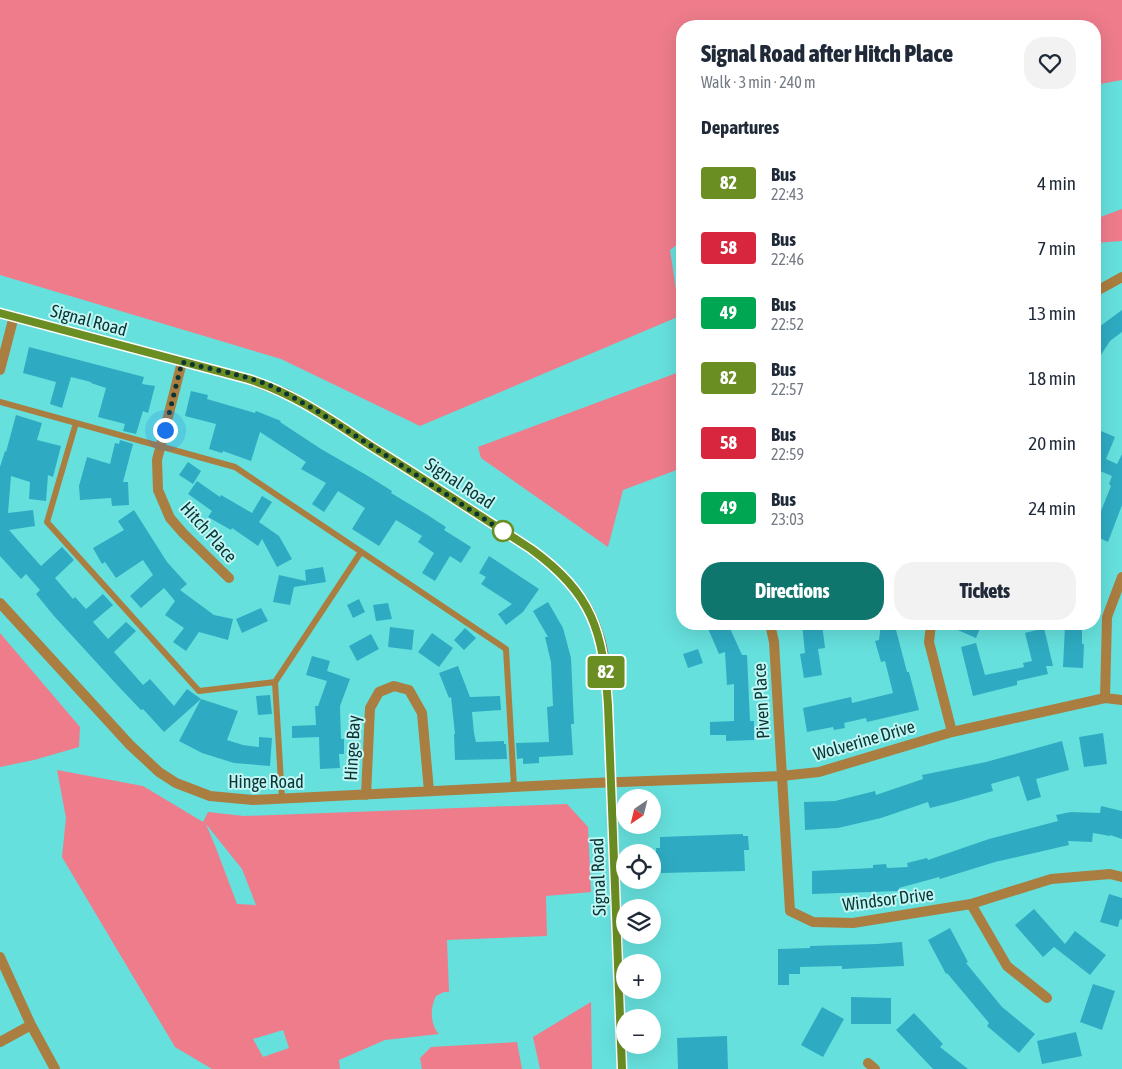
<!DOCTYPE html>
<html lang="en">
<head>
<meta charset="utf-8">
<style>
	:root { --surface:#fff; --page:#f2f2f3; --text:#1f2937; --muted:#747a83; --accent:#0f766e }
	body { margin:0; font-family:"Asap Condensed",sans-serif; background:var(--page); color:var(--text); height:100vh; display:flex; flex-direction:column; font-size:19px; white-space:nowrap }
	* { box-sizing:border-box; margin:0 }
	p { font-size:16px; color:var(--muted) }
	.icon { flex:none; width:28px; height:28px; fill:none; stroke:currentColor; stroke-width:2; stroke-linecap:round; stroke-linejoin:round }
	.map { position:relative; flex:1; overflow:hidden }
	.details { position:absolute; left:676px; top:20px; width:425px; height:610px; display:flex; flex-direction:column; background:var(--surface); border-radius:20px; box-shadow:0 5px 20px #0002 }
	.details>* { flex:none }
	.badge { padding:0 10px; border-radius:4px; font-size:18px; line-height:32px }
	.needle { width:32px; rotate:215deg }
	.tools { position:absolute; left:616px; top:789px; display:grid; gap:10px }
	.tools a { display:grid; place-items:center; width:45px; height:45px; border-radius:50%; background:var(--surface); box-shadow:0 5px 20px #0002; font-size:25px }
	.you { position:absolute; width:25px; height:25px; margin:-12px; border:4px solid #fff; border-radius:50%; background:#1a73e8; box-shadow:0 0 0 8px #1a73e833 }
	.map>.badge { position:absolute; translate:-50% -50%; box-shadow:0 0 0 2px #fff }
	h2 { padding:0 25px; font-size:19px; line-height:45px }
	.round { display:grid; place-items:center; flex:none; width:52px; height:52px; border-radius:20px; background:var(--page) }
	.headline { display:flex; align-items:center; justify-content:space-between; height:85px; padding:0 25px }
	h1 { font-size:24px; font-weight:800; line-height:38px }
	.primary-button { display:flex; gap:10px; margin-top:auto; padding:10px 25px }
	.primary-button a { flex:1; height:58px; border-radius:20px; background:var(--accent); color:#fff; font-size:20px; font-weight:800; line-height:58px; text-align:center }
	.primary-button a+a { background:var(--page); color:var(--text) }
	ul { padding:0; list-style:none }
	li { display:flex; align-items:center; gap:15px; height:65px; padding:0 25px }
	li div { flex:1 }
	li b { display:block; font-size:19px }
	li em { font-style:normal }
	li .badge { min-width:55px; font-weight:700; text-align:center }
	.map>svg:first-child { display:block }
</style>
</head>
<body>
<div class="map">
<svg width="1122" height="1069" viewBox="0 0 1122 1069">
	<rect width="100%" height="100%" fill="#66e0dd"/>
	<path fill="#ee7c8b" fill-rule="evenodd" d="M0 0H1122V80L1095 85V26H682V241L670 250 680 316 420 426 281 359 0 275Z
		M1122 209V241L1095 243V219Z
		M682 371V468L623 490 608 547 481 458 478 447Z
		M0 633 80 727 79 747 34 760 0 767Z
		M57 770 143 786 203 822 208 812 244 816 567 804 588 827 591 892 546 896 547 936 447 940 449 992H444L436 996C430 1007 430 1025 439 1034L385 1040 339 1060 340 1069H212L175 1047 62 857 66 818ZM206 824 242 869 256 905 237 904 216 848ZM283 1030 289 1048 263 1057 253 1039Z
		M591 1002 592 1069H540L533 1037Z
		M517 1042 522 1069H422L420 1058 431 1047Z"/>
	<path fill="#2eabc2" d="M1122 310V332L1110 341 1095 364V330Z
		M29 347 144 377 142 384 155 386 148 413 143 411 136 434 123 431 125 424 98 417 106 388 91 383V382L71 377 62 408 50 404 56 382 23 373Z
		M191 391 208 395 207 399 255 413 256 411 281 421 280 422 321 449 368 476 392 491 391 493 426 514 446 527 444 530 471 547 461 563 450 556 435 581 422 573 434 553 418 542 422 536 396 520 379 546 352 529 365 508 338 491 324 512 312 504 326 483 301 469 306 462 260 432 251 461 223 451 222 453 209 449 216 424 185 416Z
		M16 415 42 423 37 440 61 446 53 477 48 475 46 501 29 499 30 482 11 476 8 513 33 510 35 526 9 530 41 566 62 547 74 560 55 578 73 599 75 597 86 609 103 594 113 605 93 622 108 639 126 622 136 631 114 652 143 685 150 679 174 706 187 689 201 699 164 732 143 709 141 710 119 687 54 616 36 594 40 590 26 574 21 579 0 556V467L5 451 6 452Z
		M1101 431 1115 437 1106 459 1117 464 1122 454V505L1108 542 1095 536V526L1111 486 1109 484 1112 476 1100 471 1095 483V444Z
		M120 440 133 444 123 482H128L129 505 112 506 111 498 80 500 79 486 87 457 110 464 115 443 119 444Z
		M188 462 201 471 193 484 179 475Z
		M197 481 220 497 221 495 252 513 262 496 272 502 259 522 279 536 292 559 277 567 262 539 258 546 232 528 231 530 208 517 212 511 188 494Z
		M134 510 167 562 187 584 180 590 214 615 233 619 228 640 199 632 186 651 173 642 184 628 165 615 175 601 164 588 141 608 130 596 153 575 143 560 116 578 105 562 102 564 93 548 124 530 118 521Z
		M489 556 539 589 523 612 506 625 498 614 512 604 481 584 486 577 479 573Z
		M323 567 326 582 294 587 290 605 273 602 279 575 306 581 305 570Z
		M359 599 365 612 353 618 347 605Z
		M548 602 563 628 571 658 574 724H571L573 755 539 757V763L523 764V758L517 759 516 743 549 742 547 707 553 706 551 662 545 637H548L533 611Z
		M388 603 392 619 376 621 373 605Z
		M261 608 268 621 242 633 236 619Z
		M706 624H728L742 655H747L750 721H754V740L726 741V735H710V722L734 721V684L727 685 725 652 719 654Z
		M802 624H822L825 648 818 649 822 675 804 678 800 654 805 653Z
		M881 624H897L896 630 907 672H909L919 710 867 722 866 718 844 723 845 728 834 730 833 727 807 732 803 708 851 697 852 703 893 693 885 661 881 662 875 641 879 640Z
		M944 624H982L976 638Z
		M1065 626 1082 627V644H1084L1083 668 1063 667Z
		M390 627 414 630 412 650 388 647Z
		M465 628 476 638 464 650 454 640Z
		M1044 628 1053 666H1046L1048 674 1017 681V685L973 696 961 647 976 643 985 675 1024 667 1023 663 1032 661 1025 633Z
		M432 633 453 648 439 667 418 652Z
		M371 634 379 649 357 661 349 646Z
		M698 649 703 663 688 668 683 654Z
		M312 656 330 661 327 671 350 679 340 706 341 739H344V754H339L340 768 320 769 319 737 292 738V726L316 725 315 706H318L327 681 306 675Z
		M458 666 470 697 500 696 501 710 472 712 474 733 476 742 504 741V744H506L507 759 455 760 454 734H455L451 697 449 698 439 673Z
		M270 695 272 714 258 715 256 696Z
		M201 699 238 711 227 740 243 745 259 747V737L272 738 270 766 234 763 202 753 179 741Z
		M1103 733 1107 764 1084 767 1079 737Z
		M1062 741 1069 770 1036 779 1041 797 1027 801 1019 776 991 784 993 791 954 802 930 808 928 802 881 818 838 828 805 830 804 802 835 801 875 791 876 795 923 779 922 775 986 762Z
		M1101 806 1122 811V839L1110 835V836L1093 833 1092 842 1068 841 1069 845 995 862 940 879 939 877 899 888V891L812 894V871L873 868V865L886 864 887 868 908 867 907 863 927 858 928 860 989 839 1058 821 1056 815 1071 812 1100 813Z
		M743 834V836H748L749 850H744L745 871 661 873V863H656V848H660V837Z
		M1109 894 1122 898V920L1120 919 1118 927 1100 922Z
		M1034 909 1065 944 1075 931 1106 955 1090 975 1054 947 1043 957 1015 925Z
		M950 928 968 962 966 963 1002 1007 1035 1034 1019 1053 987 1026 989 1023 947 973 946 974 928 940Z
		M902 942 904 966 842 969V966L800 967V974H789V985H778V949L810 948V946L877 944Z
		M1093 984 1115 991 1102 1030 1080 1022Z
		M851 997 891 998V1024H851Z
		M822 1007 844 1019 823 1057 801 1045Z
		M914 1013 943 1044 940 1047 968 1069H933L896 1030Z
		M1076 1032 1082 1056 1042 1064 1037 1041Z
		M727 1036 728 1069H678L677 1038Z"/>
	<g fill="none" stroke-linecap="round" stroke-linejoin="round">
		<path stroke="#aa7d40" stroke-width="6" d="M0 402 235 467 506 649 514 787
			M76 423 47 522 199 691 275 682
			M282 799 275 682 361 552"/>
		<path stroke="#aa7d40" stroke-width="10" d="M1095 292 1122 277
			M182 362 157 460 158 490 170 518 183 533 229 578
			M0 370 14 316
			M0 603 130 745 159 772 176 783 210 796 253 800 593 783 781 776 819 772 952 732 1105 698 1122 700
			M770 624 774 642 790 911 813 922 853 923 971 904 1051 879 1110 874 1122 877
			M931 624 929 642 952 732
			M1105 698 1107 617 1122 577
			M366 795 370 708 379 692 394 686 409 690 422 713 429 791
			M971 904 1007 966 1047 998
			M0 957 31 1025 55 1069
			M0 1042 31 1025
			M868 1063 875 1069"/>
		<path stroke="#855e27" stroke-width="10" d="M0 313 248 379 287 394 314 409 531 549C564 573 589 599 600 639 606 660 607 683 608 705L622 1069"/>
	</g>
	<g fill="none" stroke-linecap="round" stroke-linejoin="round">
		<g stroke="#fff" stroke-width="11">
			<path id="line" d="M0 313 248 379C294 393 334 422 374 448 427 481 479 515 531 549 593 594 603 631 608 705L622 1069"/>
		</g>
		<use href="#line" stroke="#6b8e23" stroke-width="8"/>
		<path stroke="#0b3433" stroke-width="5" stroke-dasharray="0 9" d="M165 430 182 362C210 369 241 374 269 385 284 392 299 401 314 409L503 531"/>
	</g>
	<circle fill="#fff" stroke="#6b8e23" stroke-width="2.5" cx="503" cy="531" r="10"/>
	<g text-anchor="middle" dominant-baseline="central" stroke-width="4" stroke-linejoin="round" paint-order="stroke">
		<g font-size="18" fill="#0b3433" stroke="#c0f6f4">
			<text transform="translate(89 320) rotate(15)">Signal Road</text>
			<text transform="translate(460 483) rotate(33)">Signal Road</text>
			<text transform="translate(209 532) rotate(48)">Hitch Place</text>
			<text transform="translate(761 701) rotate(-93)">Piven Place</text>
			<text transform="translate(864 740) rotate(-16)">Wolverine Drive</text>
			<text transform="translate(352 748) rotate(-87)">Hinge Bay</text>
			<text x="266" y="781">Hinge Road</text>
			<text transform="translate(598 877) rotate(-92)">Signal Road</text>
			<text transform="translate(888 899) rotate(-7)">Windsor Drive</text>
		</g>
	</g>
</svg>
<div class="tools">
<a><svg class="needle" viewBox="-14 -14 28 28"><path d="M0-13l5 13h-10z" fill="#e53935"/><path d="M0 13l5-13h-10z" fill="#747a83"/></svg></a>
<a><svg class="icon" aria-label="locate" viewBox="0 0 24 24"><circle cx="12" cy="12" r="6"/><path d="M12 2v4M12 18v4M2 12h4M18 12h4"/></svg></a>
<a><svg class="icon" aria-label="layers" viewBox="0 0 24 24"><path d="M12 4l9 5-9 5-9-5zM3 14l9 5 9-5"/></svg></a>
<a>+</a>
<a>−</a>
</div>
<div class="you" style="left:165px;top:430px"></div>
<b class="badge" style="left:606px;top:672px;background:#6b8e23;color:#fff">82</b>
<section class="details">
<div class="headline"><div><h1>Signal Road after Hitch Place</h1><p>Walk · 3 min · 240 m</p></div><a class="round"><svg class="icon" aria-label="heart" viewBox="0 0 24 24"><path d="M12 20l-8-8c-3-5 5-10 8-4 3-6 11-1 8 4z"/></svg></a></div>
<h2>Departures</h2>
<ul>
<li><span class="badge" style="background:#6b8e23;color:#fff">82</span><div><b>Bus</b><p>22:43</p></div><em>4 min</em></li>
<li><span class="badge" style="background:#d7263d;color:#fff">58</span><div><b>Bus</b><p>22:46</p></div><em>7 min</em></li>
<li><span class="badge" style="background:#00a651;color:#fff">49</span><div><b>Bus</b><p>22:52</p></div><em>13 min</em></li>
<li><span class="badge" style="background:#6b8e23;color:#fff">82</span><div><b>Bus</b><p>22:57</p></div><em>18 min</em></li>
<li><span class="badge" style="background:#d7263d;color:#fff">58</span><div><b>Bus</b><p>22:59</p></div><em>20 min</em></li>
<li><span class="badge" style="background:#00a651;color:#fff">49</span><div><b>Bus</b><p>23:03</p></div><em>24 min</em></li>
</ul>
<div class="primary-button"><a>Directions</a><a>Tickets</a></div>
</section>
</div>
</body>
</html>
